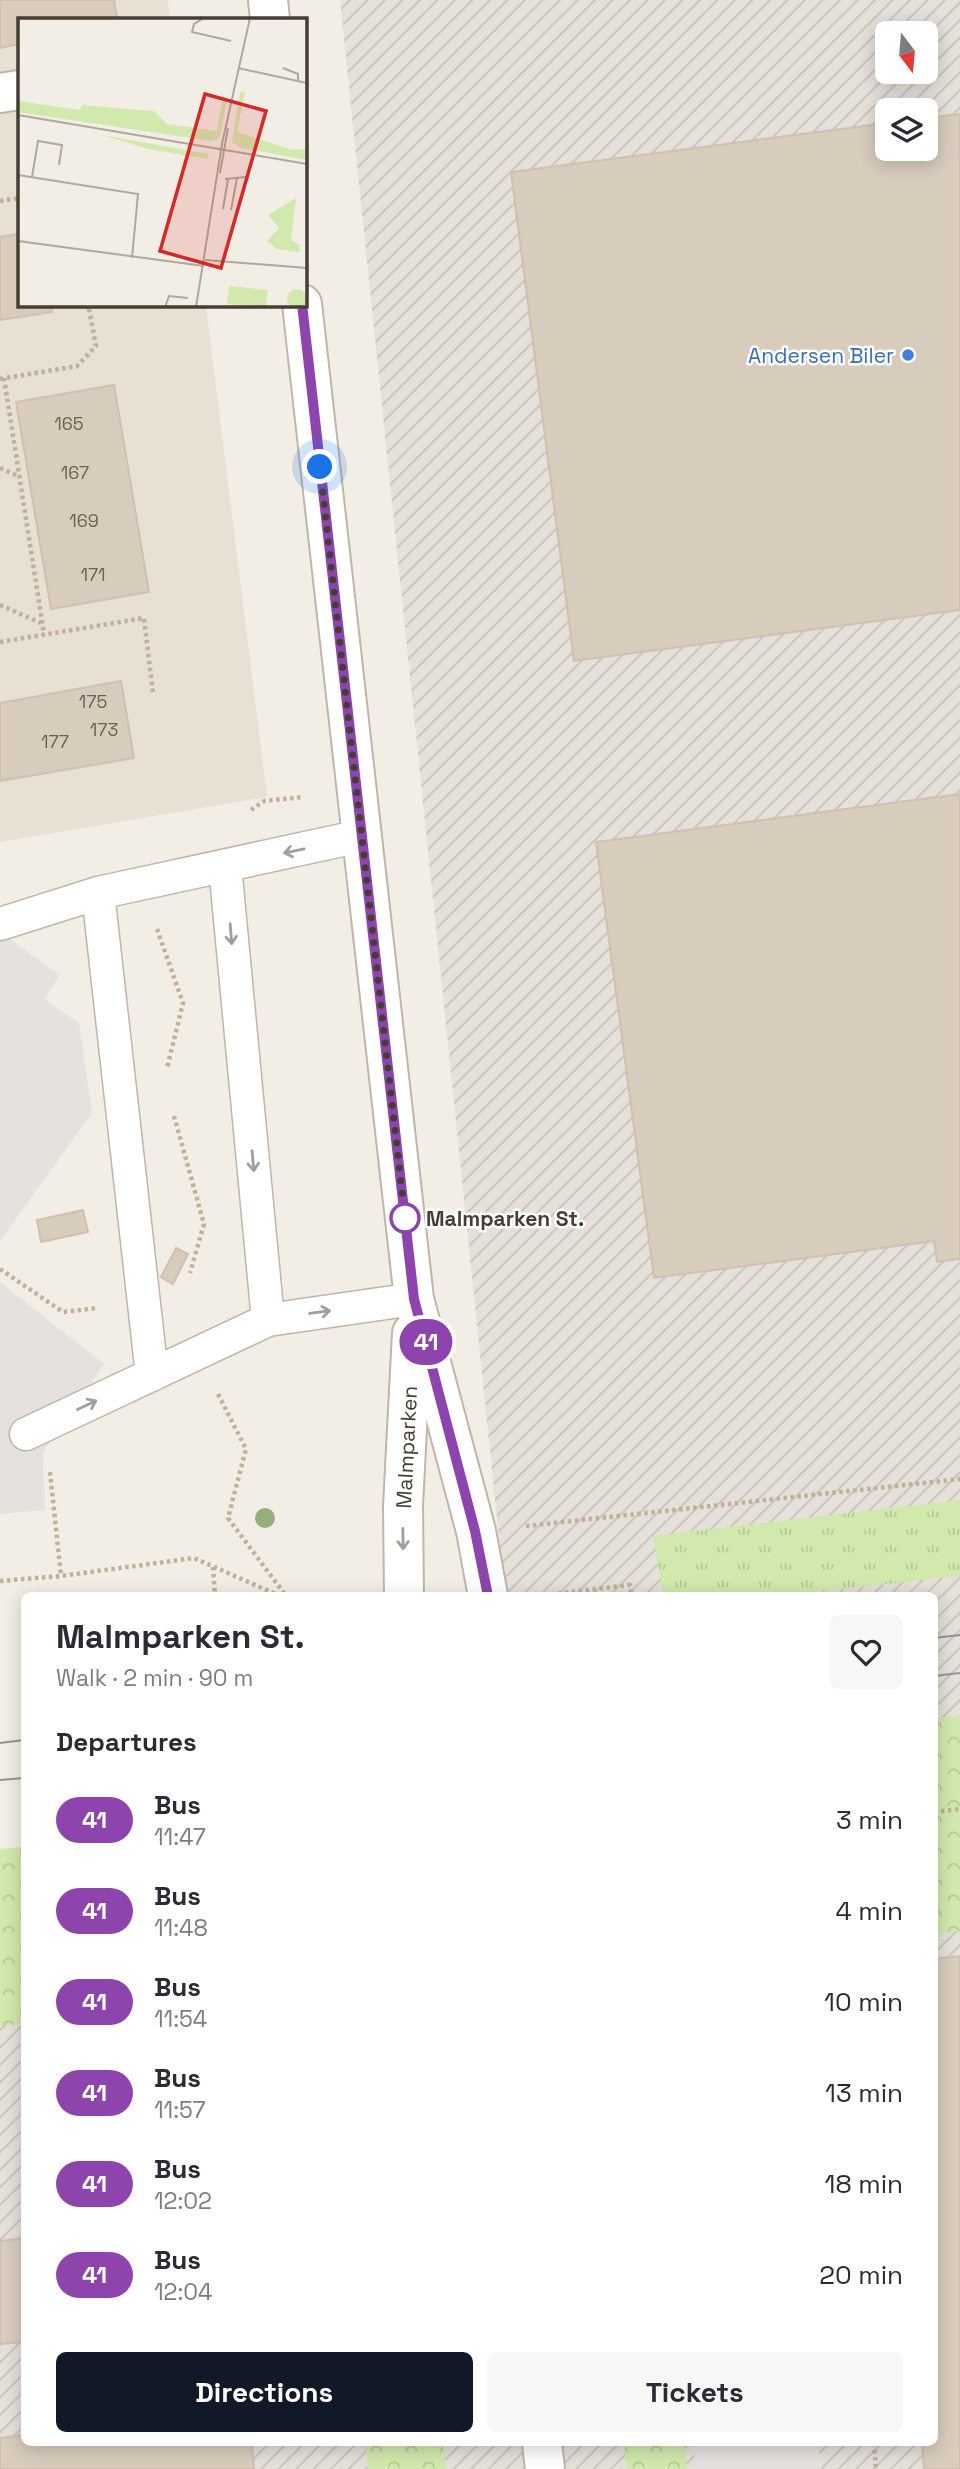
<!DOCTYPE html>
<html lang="en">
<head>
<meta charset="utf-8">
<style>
	:root { --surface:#fff; --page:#f7f7f7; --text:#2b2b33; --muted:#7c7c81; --accent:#111827 }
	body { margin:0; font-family:"Space Grotesk",sans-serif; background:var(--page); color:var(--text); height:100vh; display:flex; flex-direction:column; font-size:26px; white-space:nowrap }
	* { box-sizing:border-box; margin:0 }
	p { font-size:23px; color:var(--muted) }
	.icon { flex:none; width:38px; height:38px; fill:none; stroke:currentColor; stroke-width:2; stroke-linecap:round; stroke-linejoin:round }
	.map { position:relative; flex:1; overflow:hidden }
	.side { position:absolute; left:21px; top:1592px; width:917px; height:854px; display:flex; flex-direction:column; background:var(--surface); border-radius:10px; box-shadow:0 4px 18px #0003 }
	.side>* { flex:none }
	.badge { padding:0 14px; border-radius:23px; font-size:24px; line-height:46px }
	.needle { width:46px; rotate:164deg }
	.buttons { position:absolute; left:875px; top:21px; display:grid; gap:14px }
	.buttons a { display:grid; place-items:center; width:63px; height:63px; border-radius:10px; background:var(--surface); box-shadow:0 4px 18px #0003; font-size:35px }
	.you { position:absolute; width:35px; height:35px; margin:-18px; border:5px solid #fff; border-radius:50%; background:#1a73e8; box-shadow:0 0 0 10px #1a73e833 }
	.map>.badge { position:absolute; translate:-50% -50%; box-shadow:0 0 0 4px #fff }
	h2 { padding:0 35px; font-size:26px; line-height:63px }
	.round { display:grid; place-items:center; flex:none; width:74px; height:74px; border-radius:10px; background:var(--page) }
	.head { display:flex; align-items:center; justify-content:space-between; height:119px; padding:0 35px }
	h1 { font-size:33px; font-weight:700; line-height:52px }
	.button { display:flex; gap:14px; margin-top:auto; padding:14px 35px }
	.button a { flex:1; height:80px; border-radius:10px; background:var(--accent); color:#fff; font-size:28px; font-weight:700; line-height:80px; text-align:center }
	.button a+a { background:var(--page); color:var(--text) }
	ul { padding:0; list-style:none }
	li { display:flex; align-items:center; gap:21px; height:91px; padding:0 35px }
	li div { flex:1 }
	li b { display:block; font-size:26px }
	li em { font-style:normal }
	li .badge { min-width:77px; font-weight:700; text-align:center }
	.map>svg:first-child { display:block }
</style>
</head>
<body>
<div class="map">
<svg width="960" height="2469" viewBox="0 0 960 2469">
	<defs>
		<pattern id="industrial-furrows" width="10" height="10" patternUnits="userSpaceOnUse" patternTransform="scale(1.75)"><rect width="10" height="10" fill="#e5e0da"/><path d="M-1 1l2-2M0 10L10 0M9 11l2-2" fill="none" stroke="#c6c1bc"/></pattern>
		<pattern id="grass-tufts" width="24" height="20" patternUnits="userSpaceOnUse" patternTransform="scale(1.75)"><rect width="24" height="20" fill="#d1e9ac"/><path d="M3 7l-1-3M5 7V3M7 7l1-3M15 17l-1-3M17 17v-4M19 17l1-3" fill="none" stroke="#b5c995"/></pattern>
		<pattern id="forest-crowns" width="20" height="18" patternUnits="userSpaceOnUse" patternTransform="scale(1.75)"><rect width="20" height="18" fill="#d1e9ac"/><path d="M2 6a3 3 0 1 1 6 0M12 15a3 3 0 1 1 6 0" fill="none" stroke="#b5c995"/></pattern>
	</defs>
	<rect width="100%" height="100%" fill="#f3eee5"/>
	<path fill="#e7e0d3" d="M0 0H168L170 19H19V304L206 305 267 797 0 842Z"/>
	<path fill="url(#industrial-furrows)" fill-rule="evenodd" d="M340 0H960V2469H0V1916L24 1913V2443H934V1596H505ZM887 33H926V72H887ZM887 110H926V149H887Z"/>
	<path fill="url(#grass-tufts)" d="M960 1500V1576L775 1596H663L653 1536Z"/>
	<path fill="url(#forest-crowns)" d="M960 1716V1931L935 1934V1718Z
		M24 1847V2024L0 2026V1849Z
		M365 2443H443L446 2469H368Z
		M624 2443H684L687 2469H627Z"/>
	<path fill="#e4e1de" d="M0 932 60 975 44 999 79 1023 92 1113 0 1241Z
		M0 1282 104 1364 43 1452 45 1510 0 1514Z
		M693 2443H819L821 2469H696Z"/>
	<path fill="#d8ccbd" stroke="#d0c1ad" stroke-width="2" d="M0 0H114L117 19H19V44L0 48Z
		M960 114V610L574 661 511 172 887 123V149H926V118Z
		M19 234V304H50L52 312 0 320V237Z
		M114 385 149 592 51 609 16 402Z
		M121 681 134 758 0 781V703Z
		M960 794V1259L937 1262 934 1241 654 1278 596 842Z
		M83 1210 88 1232 41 1242 37 1220Z
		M176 1248 188 1254 173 1284 161 1277Z
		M960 1956V2469H924L922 2443H934V1959Z
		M24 2238V2342L0 2344V2241Z
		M24 2435V2443H252L254 2469H0V2438Z"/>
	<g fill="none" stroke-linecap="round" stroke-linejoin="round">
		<g stroke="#bfb6a7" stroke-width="35">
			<path id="service" d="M225 866 268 1320
				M98 893 152 1375
				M0 924 98 893 361 836
				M26 1434 268 1320 414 1299"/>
		</g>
		<g stroke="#bfb6a7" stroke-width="42">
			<path id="minor" d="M0 93 19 90"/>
		</g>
		<g stroke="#bfb6a7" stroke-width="42">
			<g id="tertiary">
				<path d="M268 0 270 19"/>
				<path d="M302 304 414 1299 476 1531 488 1596"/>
				<path id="s1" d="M404 1596 403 1506 412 1333"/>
				<path d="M542 2443 545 2469"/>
			</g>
		</g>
		<path stroke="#c1b198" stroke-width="4.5" stroke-dasharray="3.5 3.5" stroke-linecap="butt" d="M0 201 19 198
			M4 378 44 634
			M0 379 77 366 96 346 88 304
			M0 468 18 476
			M0 605 41 623
			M0 642 144 618 153 693
			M251 810 264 801 303 797
			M157 929 183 1003 167 1068
			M174 1116 204 1224 190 1273
			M0 1269 63 1312 98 1308
			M218 1394 246 1449 228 1518 286 1596
			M50 1472 61 1576
			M526 1526 960 1479
			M213 1567 215 1596
			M0 1581 61 1576 194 1558 280 1596
			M537 1596 630 1585 631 1596
			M934 1812 960 1809
			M874 2443 876 2469"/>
		<use href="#service" stroke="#fff" stroke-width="32"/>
		<use href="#minor" stroke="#fff" stroke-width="38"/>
		<use href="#tertiary" stroke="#fff" stroke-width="38"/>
		<path stroke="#959595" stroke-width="2" d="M934 1638 960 1635
			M934 1676 960 1673
			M0 1743 24 1740
			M0 1780 24 1778"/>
	</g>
	<circle fill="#96ae7c" cx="265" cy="1518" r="10"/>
	<defs><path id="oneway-shaft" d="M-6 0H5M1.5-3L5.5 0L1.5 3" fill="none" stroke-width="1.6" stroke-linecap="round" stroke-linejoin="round" transform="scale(1.75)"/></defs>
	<g stroke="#a29e9a">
		<use href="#oneway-shaft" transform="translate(294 851) rotate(168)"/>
		<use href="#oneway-shaft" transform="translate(231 934) rotate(85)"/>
		<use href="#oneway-shaft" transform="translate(253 1161) rotate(85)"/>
		<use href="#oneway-shaft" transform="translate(320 1312) rotate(-8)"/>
		<use href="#oneway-shaft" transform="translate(87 1405) rotate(-25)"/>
		<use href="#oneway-shaft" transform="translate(403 1539) rotate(89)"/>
	</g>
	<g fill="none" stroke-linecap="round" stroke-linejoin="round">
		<g stroke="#fff" stroke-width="16">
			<path id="line" d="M302 304 414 1299 475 1531 488 1596"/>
		</g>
		<use href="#line" stroke="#8e44ad" stroke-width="10"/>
		<path stroke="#463e34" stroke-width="7" stroke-dasharray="0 12.6" d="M320 467 405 1218"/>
	</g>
	<circle fill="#3f7fe0" stroke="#fff" stroke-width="2.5" cx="908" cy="355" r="7"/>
	<circle fill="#fff" stroke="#8e44ad" stroke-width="3.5" cx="405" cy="1218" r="14"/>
	<g text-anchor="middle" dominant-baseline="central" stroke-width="5" stroke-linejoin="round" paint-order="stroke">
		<g font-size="18" fill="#6a6256">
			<text x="69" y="423">165</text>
			<text x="75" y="472">167</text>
			<text x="84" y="520">169</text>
			<text x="93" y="574">171</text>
			<text x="93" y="701">175</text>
			<text x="104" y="729">173</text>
			<text x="55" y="741">177</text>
		</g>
		<g font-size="21" fill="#366cbe" stroke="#fff" text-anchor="end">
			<text x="894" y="355">Andersen Biler</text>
		</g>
		<g font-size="21" font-weight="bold" fill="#463e34" stroke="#fff" text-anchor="start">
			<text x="426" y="1218">Malmparken St.</text>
		</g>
		<g font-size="21" fill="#463e34" stroke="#fff">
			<text stroke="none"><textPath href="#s1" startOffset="149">Malmparken</textPath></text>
		</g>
	</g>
	<g transform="translate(18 18)">
		<rect width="289" height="289" fill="#f3eee5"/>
		<path d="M84 117 190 136V141L130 131ZM278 180 273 222 282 227 281 234 259 231 249 223 261 210 250 197Z" fill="#d1e9ac"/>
		<path d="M227 74 219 114 274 132 289 131V142L223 130 214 124 222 75ZM205 79H209L203 114 200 121 192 123 0 94V83L62 92 64 87 136 93 149 106 199 113Z" fill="#d1e9ac"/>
		<path d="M211 268 250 272 248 289 209 286ZM269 281a10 10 0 1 1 20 0a10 10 0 1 1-20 0Z" fill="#d1e9ac"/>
		<path fill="none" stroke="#aea89e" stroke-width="2" d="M186 0 176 6 174 14 213 23M220 50 289 65M265 50 280 56V63M0 97 289 146M202 155 210 110M0 157 120 176 114 240M14 159 20 123 44 127 41 147M207 161 228 159M205 191 210 161M213 192 219 160M0 223 186 248M187 242 289 250M147 289 151 278 170 280M178 289 204 126 232 0"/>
		<path fill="#d62828" fill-opacity="0.15" stroke="#d62828" stroke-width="3.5" d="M187 76 248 93 203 250 142 233Z"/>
		<rect width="289" height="289" fill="none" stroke="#463e34" stroke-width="3.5"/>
	</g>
</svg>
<div class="buttons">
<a><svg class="needle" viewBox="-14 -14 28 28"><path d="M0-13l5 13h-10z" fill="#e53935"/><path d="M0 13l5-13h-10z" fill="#7c7c81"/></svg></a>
<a><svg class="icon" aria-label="layers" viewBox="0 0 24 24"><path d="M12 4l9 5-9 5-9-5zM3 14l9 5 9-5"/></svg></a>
</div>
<div class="you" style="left:320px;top:467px"></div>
<b class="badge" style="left:426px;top:1342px;background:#8e44ad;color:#fff">41</b>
<section class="side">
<div class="head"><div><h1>Malmparken St.</h1><p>Walk · 2 min · 90 m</p></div><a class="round"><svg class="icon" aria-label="heart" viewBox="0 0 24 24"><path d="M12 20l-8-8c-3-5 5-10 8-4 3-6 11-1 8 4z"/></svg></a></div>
<h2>Departures</h2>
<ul>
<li><span class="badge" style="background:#8e44ad;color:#fff">41</span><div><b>Bus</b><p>11:47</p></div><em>3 min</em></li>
<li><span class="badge" style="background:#8e44ad;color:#fff">41</span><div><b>Bus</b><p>11:48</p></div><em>4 min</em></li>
<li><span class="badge" style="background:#8e44ad;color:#fff">41</span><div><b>Bus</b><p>11:54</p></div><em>10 min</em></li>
<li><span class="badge" style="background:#8e44ad;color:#fff">41</span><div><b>Bus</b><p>11:57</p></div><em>13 min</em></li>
<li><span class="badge" style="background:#8e44ad;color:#fff">41</span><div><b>Bus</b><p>12:02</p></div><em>18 min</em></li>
<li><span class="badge" style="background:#8e44ad;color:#fff">41</span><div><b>Bus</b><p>12:04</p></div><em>20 min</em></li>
</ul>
<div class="button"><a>Directions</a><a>Tickets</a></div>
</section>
</div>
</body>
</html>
